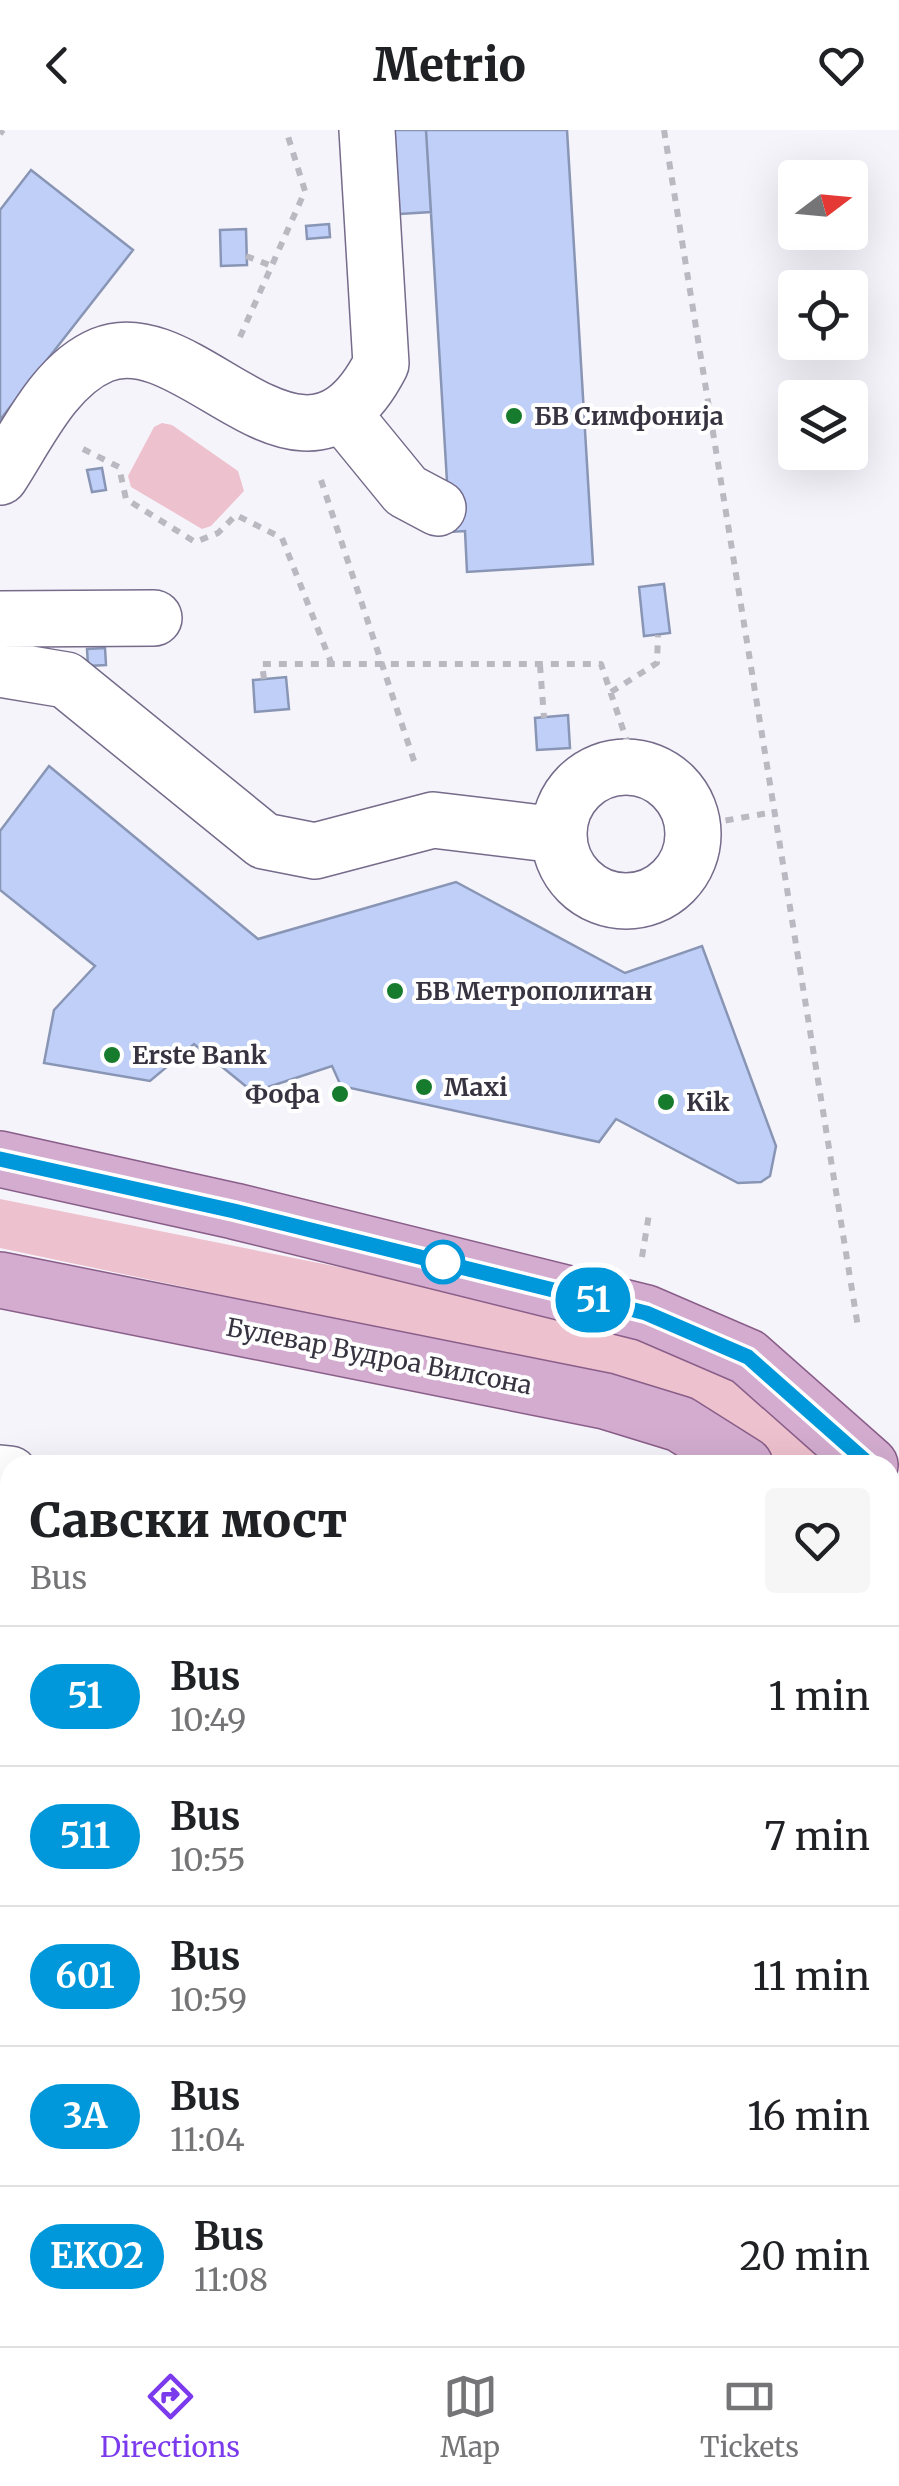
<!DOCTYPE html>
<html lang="en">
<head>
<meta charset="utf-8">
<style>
	:root { --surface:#fff; --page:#f6f6f6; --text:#202124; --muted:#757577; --line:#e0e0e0; --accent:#7c3aed }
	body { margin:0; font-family:Merriweather,serif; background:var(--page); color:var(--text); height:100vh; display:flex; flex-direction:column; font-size:38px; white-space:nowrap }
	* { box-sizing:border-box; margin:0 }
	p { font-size:32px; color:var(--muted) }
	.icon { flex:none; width:55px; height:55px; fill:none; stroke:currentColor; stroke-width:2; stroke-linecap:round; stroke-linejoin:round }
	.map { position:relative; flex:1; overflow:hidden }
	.panel { position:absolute; left:0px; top:1325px; width:900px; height:892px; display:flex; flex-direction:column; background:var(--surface); border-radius:30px 30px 0 0; box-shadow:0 10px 40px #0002 }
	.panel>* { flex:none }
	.badge { padding:0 20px; border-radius:32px; font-size:35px; line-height:65px }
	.needle { width:65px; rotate:74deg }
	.controls { position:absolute; left:778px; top:30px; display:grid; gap:20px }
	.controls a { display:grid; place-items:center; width:90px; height:90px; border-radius:10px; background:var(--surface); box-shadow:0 10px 40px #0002; font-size:50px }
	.map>.badge { position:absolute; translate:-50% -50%; box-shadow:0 0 0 5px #fff }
	.round { display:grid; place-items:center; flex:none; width:105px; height:105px; border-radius:10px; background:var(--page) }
	.summary { display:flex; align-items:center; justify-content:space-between; height:170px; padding:0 30px }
	h1 { font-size:48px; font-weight:800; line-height:75px }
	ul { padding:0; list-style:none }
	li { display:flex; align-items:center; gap:30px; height:140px; padding:0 30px; border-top:2px solid var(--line) }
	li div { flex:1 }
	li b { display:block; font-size:38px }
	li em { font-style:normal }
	li .badge { min-width:110px; font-weight:700; text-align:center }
	header { display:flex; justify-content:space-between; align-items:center; height:130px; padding:0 30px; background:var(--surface); font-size:45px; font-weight:800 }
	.tabs { display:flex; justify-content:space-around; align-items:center; height:140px; border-top:2px solid var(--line); background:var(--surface); font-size:28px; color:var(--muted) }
	.tabs a { display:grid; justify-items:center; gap:5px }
	.tabs .current { color:var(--accent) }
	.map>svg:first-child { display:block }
</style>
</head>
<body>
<header><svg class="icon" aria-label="back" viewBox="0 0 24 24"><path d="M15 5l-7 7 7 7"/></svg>Metrio<svg class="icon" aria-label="heart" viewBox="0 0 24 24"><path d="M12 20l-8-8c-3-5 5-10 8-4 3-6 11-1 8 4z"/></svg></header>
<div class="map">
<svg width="899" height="2216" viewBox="0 0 899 2216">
	<rect width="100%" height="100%" fill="#f6f4fb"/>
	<path fill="#eec1ce" d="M162 293 172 295 238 341 244 361 211 396 202 399 131 357 128 346 154 297Z
		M0 1069 598 1189 717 1227 844 1335H779L720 1291 586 1242 0 1118Z"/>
	<path fill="#bfcff8" stroke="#8995b4" stroke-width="2.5" d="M379 0H426L431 82 384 85Z
		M426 0H567L593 434 467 442 465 401 450 402Z
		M31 40 133 120 0 290V80Z
		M329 94 330 107 307 109 306 96Z
		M246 99 247 135 221 136 220 100Z
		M102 338 106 360 92 362 87 340Z
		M664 454 670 503 644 506 639 457Z
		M105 518 106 535 88 536 87 519Z
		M286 547 289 579 255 582 253 550Z
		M568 585 570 618 537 620 535 588Z
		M49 636 258 809 456 752 625 843 702 816 776 1016 770 1046 761 1052 738 1053 616 989 599 1012 341 956 332 936 253 962 194 914 150 951 44 933 54 880 95 836 0 760V701Z"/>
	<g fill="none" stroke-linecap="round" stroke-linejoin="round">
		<g stroke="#756b8a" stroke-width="58">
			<path id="minor" d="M343 284 406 361 438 378
				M0 347C27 306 54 245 102 225 192 187 302 388 381 234L367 0
				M0 489 154 488
				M0 539 66 550 264 711 315 721 433 690 557 705
				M559 704a67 67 0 1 1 134 0a67 67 0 1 1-134 0Z
				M0 1343 10 1344
				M0 1857 10 1858
				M0 2032 10 2034
				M449 2208H461
				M709 2216 711 2208"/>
		</g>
		<g stroke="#895e89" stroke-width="58">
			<path id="major" d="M0 1029 234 1081 646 1183 748 1227 870 1335
				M0 1150 605 1271 680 1294 745 1335
				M890 1465 899 1472"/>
		</g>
		<path stroke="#bab8c0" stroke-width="6" stroke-dasharray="8 8" stroke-linecap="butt" d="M664 0 858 1197
			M0 4 3 0
			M246 126 272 136
			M240 207 305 61 286 0
			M83 319 119 337 126 369 195 412 218 403 236 385 282 408 332 535
			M321 350 416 637
			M540 535 544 588
			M264 549 262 534H601L635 635
			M611 562 657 533 658 505
			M694 696 774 682
			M642 1127 649 1084"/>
		<use href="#minor" stroke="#fff" stroke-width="55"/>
		<use href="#major" stroke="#d3acd0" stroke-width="55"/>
	</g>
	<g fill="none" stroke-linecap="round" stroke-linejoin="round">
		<g stroke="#fff" stroke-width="22">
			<path id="line" d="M0 1029 234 1081 646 1183 748 1227 870 1335"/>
		</g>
		<use href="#line" stroke="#0098da" stroke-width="15"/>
	</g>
	<g fill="#177b2d" stroke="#fff" stroke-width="4">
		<circle cx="514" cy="286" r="10"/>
		<circle cx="395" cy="861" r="10"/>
		<circle cx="112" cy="925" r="10"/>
		<circle cx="424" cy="957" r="10"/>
		<circle cx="340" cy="964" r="10"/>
		<circle cx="666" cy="972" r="10"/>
	</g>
	<circle fill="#fff" stroke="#0098da" stroke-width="5" cx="443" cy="1132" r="20"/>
	<g text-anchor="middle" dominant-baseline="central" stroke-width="8" stroke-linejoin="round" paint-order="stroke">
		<g font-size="25" font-weight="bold" fill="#373340" stroke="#fff" text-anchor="start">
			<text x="534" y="286">БВ Симфонија</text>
			<text x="415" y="861">БВ Метрополитан</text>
			<text x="132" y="925">Erste Bank</text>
			<text x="444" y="957">Maxi</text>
			<text x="320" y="964" text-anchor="end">Фофа</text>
			<text x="686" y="972">Kik</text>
		</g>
		<g font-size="25" fill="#373340" stroke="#fff">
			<text transform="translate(379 1226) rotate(11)">Булевар Вудроа Вилсона</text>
		</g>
	</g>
</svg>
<div class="controls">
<a><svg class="needle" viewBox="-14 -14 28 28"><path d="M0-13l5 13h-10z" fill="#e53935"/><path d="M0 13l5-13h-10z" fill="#757577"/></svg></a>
<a><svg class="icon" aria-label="locate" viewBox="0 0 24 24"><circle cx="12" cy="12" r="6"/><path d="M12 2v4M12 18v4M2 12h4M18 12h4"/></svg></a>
<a><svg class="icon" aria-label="layers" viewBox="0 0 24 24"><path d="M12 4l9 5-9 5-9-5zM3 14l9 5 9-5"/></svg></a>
</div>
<b class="badge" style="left:593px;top:1170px;background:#0098da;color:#fff">51</b>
<section class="panel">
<div class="summary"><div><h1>Савски мост</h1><p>Bus</p></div><a class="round"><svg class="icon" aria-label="heart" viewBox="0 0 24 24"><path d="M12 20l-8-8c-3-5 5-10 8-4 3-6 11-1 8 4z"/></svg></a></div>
<ul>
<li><span class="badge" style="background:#0098da;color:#fff">51</span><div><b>Bus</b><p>10:49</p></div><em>1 min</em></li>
<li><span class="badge" style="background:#0098da;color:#fff">511</span><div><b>Bus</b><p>10:55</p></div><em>7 min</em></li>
<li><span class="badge" style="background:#0098da;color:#fff">601</span><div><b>Bus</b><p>10:59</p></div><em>11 min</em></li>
<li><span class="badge" style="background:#0098da;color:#fff">3A</span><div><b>Bus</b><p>11:04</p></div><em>16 min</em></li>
<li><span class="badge" style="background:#0098da;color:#fff">EKO2</span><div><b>Bus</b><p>11:08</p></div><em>20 min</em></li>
</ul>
</section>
</div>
<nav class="tabs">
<a class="current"><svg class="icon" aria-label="directions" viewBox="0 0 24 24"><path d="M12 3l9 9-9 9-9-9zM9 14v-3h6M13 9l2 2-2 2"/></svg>Directions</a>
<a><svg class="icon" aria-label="map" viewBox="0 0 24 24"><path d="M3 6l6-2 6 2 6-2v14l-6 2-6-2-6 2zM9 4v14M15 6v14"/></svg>Map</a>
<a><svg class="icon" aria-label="tickets" viewBox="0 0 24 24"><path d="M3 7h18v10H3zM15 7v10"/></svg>Tickets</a>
</nav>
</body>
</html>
